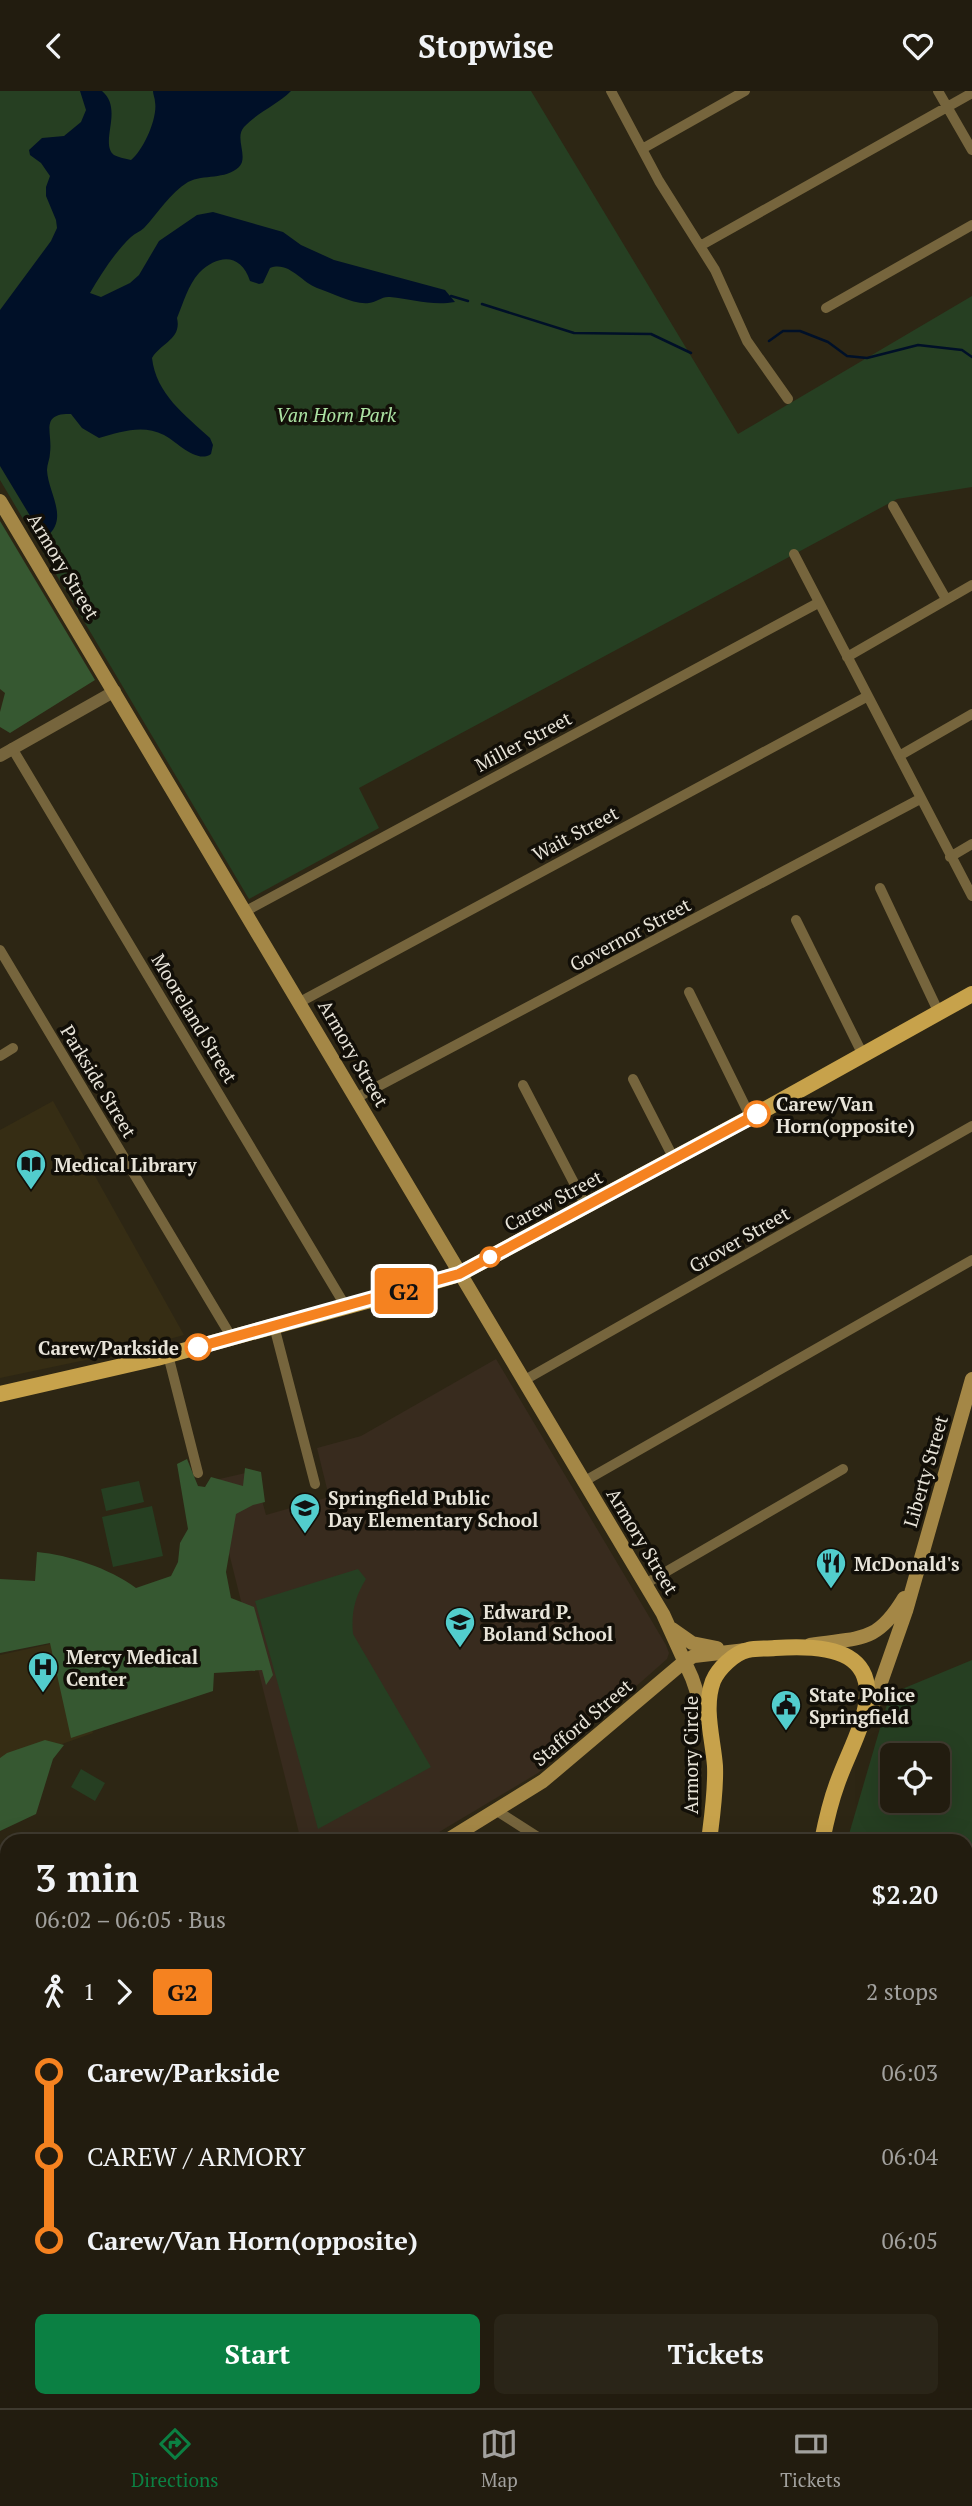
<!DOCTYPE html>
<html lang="en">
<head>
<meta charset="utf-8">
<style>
	:root { --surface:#221c0f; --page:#2a2518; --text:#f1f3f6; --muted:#a2a19e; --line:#3f3a2f; --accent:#0b8043 }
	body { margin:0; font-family:"PT Serif",serif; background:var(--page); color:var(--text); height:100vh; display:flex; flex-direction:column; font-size:26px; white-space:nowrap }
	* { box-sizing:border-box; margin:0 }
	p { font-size:23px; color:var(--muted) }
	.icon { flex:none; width:38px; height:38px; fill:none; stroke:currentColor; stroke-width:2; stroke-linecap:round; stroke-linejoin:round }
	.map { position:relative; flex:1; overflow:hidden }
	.sheet { position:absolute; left:0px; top:1743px; width:973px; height:574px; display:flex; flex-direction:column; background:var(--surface); border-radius:21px 21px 0 0; box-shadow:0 7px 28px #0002,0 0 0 2px var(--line) }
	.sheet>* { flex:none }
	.badge { padding:0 14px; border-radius:5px; font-size:24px; line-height:46px }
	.tools { position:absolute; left:880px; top:1652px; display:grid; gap:14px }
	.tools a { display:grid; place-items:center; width:70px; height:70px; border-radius:10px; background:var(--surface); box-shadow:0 7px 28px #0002,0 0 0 2px var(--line); font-size:35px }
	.map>.badge { position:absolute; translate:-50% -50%; box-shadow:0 0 0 4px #fff }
	.legs { display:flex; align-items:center; gap:10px; height:77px; padding:0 35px; font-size:23px }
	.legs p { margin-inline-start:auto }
	.headline { display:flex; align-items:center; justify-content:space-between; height:119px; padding:0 35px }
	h1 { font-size:38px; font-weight:700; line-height:52px }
	.action { display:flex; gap:14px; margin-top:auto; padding:14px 35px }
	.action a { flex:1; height:80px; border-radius:10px; background:var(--accent); color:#fff; font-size:28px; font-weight:700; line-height:80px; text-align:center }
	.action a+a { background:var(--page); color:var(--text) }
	ul { padding:0 35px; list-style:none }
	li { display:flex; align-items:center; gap:24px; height:84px; font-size:26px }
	li i { display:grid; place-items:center; width:10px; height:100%; margin:0 9px; background:currentColor }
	li i::after { content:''; width:18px; height:18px; margin:-9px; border:5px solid; border-radius:50%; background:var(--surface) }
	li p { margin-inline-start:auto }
	li:first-child i { background:linear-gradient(#0000 50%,currentColor 0) }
	li:last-child i { background:linear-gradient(currentColor 50%,#0000 0) }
	header { display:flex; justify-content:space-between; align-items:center; height:91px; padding:0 35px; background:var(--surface); font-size:32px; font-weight:700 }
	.menu { display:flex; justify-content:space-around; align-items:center; height:98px; border-top:2px solid var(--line); background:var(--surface); font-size:19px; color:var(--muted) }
	.menu a { display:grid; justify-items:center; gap:4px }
	.menu .current { color:var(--accent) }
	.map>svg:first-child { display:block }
</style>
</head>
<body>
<header><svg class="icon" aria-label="back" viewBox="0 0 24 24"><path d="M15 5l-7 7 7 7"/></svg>Stopwise<svg class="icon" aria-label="heart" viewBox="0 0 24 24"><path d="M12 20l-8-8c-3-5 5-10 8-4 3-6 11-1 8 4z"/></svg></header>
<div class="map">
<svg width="972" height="2317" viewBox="0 0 972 2317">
	<rect width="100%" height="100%" fill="#2d2614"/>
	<path fill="#362d14" d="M53 1010 184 1244 114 1263 0 1287V1039Z
		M73 1548 93 1642 0 1675V1564Z"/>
	<path fill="#3b2923" d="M972 1963V2165L966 2166V1972Z
		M972 2235V2317H893L894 2310H966V2236Z"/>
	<path fill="#382b1e" d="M496 1268 666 1554 669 1562 667 1568 538 1682 424 1750H301L211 1390 254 1380 266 1424 329 1406 317 1357 361 1345Z"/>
	<path fill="#263f22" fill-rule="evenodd" d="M0 0H531L738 343 972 205V396L897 408 359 697 379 737 249 808 0 389Z
		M139 1390 144 1411 106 1420 101 1398Z
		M152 1415 163 1465 113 1476 102 1426Z
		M358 1478 366 1488C355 1506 351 1521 353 1543L431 1676 318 1738 255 1510Z
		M972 1569V1753L966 1755V1750H847L890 1603ZM892 1664H938V1710H892Z
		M81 1678 105 1692 95 1710 71 1696Z
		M539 2310H785L797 2317H535Z"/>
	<path fill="#365831" d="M0 430 95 589 10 642 0 636V621L5 602 0 598Z
		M187 1368 198 1395 205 1396 211 1386 243 1395 245 1377 261 1381 265 1411 253 1414 236 1423 226 1481 231 1507 254 1516 273 1584 266 1594 262 1579 214 1582 213 1600 71 1647 50 1552 0 1562V1488L35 1490 37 1461C69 1464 109 1477 136 1497L171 1485 178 1471 180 1452 188 1438 177 1373Z
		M45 1649 64 1654 53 1668 36 1723 0 1740V1667L7 1662Z
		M671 2310H779L791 2317H676Z"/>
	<path fill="#001028" d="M80 0H102C124 18 99 52 114 64 118 66 126 68 131 69 143 60 158 27 155 11 155 7 153 4 153 0H291C277 14 258 21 244 36 234 47 249 66 239 76 225 89 204 83 188 91 170 102 158 122 144 137 140 141 135 142 131 146 115 161 101 183 90 202L101 206 130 192 139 184 159 150 197 124 213 121 283 141 301 154 334 169 445 199 455 211C431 215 413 208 390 206 382 205 377 211 369 212 354 214 332 202 317 197 301 191 289 170 270 177L263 192 259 193 250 190C241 162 218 163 199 182 188 194 183 213 177 227 182 248 161 252 152 267 156 303 185 324 210 347L213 354 211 363C197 373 177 351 164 344 142 333 121 341 99 347L82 337 71 323C39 322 53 342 50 362 50 368 47 373 47 379 48 402 70 428 46 446L38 438 0 375V219L51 150 57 137 56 129 46 105V96L50 85 41 72 30 64 29 59 42 47 64 45 81 31 86 19Z"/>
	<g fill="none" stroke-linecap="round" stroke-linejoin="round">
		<path stroke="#001028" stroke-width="2.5" d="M451 205 468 210
			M482 213 574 242 651 243 691 262
			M769 250 783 240H800L828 251 847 265 867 267 918 254 962 259 972 266"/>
		<path stroke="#76653d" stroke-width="10" d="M611 0 659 90 715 179 747 250 788 308
			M938 0 972 59
			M642 58 745 0
			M700 155 972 2
			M826 217 972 134
			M893 415 946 508
			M794 463 972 805
			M847 566 972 494
			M12 657 346 1216
			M899 665 972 623
			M950 766 972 753
			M880 797 939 922
			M246 820 818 512
			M796 829 863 964
			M0 859 232 1247
			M689 901 751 1027
			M300 911 868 605
			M0 965 13 957
			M633 988 674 1068
			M523 994 586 1115
			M356 1007 920 708
			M274 1235 315 1393
			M168 1264 198 1382
			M523 1290 972 1035
			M583 1391 972 1169
			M645 1493 843 1378
			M497 1720 544 1750
			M966 2226 972 2225
			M156 2310 159 2317
			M261 2310 263 2317
			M109 2317 122 2310"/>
		<path stroke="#76653d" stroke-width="12" d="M0 665 115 600"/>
		<path stroke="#a48746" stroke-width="14" d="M0 410 663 1523 692 1587 706 1628
			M672 1538 692 1552 717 1557
			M810 1554C858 1546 876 1554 904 1507
			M866 1625 872 1617 906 1520 972 1288
			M446 1750 543 1690 685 1570 694 1565 746 1559
			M0 2024 7 2019
			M808 2310 820 2317
			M524 2317 528 2310"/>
		<path stroke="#c7a24b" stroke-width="16" d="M0 1303 157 1267 396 1202 459 1183 764 1019 972 903
			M709 1750C712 1726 716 1700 715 1675 713 1648 703 1617 713 1590 718 1578 734 1562 748 1559 756 1557 766 1558 775 1557 830 1553 886 1560 861 1633 854 1654 844 1673 837 1693 830 1712 826 1730 822 1750
			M882 2317 883 2310"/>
		<path stroke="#e7ba4f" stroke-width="19" d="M966 1807 972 1806
			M966 1847 972 1846
			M966 1878 972 1877
			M966 1912 972 1908
			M0 2144 7 2141
			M0 2174 7 2171"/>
	</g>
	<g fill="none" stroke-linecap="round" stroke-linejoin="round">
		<g stroke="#fff" stroke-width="16">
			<path id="line-1" d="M198 1256 459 1183 757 1023"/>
		</g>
		<use href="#line-1" stroke="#f58220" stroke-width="10"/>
	</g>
	<defs>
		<g id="library-pin" transform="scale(1.575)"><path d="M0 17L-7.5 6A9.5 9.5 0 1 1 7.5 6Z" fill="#52cdcd" stroke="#120f08"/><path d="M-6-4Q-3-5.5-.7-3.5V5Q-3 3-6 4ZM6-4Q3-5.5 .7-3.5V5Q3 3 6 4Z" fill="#111"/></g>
		<g id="school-pin" transform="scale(1.575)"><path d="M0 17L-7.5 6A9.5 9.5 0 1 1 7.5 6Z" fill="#52cdcd" stroke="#120f08"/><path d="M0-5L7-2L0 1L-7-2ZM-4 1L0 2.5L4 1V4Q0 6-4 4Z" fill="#111"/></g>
		<g id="restaurant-pin" transform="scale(1.575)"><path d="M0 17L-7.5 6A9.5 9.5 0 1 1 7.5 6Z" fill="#52cdcd" stroke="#120f08"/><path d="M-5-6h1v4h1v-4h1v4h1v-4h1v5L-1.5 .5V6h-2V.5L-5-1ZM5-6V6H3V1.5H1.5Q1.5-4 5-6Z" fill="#111"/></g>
		<g id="hospital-pin" transform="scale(1.575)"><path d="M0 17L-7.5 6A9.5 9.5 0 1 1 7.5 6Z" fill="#52cdcd" stroke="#120f08"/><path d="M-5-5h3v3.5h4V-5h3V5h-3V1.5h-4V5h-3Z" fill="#111"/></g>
		<g id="civic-pin" transform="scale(1.575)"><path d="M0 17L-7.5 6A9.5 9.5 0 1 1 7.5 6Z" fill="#52cdcd" stroke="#120f08"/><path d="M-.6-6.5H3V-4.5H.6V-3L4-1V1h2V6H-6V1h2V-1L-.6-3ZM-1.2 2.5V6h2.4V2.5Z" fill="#111"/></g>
	</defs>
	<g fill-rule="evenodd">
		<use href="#library-pin" x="31" y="1073"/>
		<use href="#school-pin" x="305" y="1417"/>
		<use href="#restaurant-pin" x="831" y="1472"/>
		<use href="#school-pin" x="460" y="1531"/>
		<use href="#hospital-pin" x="43" y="1576"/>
		<use href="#civic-pin" x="786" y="1614"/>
	</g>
	<g fill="#fff" stroke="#f58220" stroke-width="3.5">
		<circle cx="757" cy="1023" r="12"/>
		<circle cx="490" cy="1166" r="9"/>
		<circle cx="198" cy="1256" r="12"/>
	</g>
	<g text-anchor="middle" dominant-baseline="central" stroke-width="7" stroke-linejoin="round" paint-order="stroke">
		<g font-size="19" font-style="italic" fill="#ace3a3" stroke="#120f08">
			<text x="336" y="323">Van Horn Park</text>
		</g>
		<g font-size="19" fill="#e8e4d9" stroke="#120f08">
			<text transform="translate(64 475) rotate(59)">Armory Street</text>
			<text transform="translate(523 650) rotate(-28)">Miller Street</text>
			<text transform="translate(575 742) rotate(-28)">Wait Street</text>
			<text transform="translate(630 843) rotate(-28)">Governor Street</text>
			<text transform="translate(195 927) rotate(59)">Mooreland Street</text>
			<text transform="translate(354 962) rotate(60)">Armory Street</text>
			<text transform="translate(99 990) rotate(59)">Parkside Street</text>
			<text transform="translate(553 1109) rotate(-28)">Carew Street</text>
			<text transform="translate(739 1148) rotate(-30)">Grover Street</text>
			<text transform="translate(925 1380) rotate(-74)">Liberty Street</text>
			<text transform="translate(643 1450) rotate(59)">Armory Street</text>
			<text transform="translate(582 1631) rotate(-40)">Stafford Street</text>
			<text transform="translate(690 1664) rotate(-90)">Armory Circle</text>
		</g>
		<g font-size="19" font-weight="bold" fill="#e8e4d9" stroke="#120f08" text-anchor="start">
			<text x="776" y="1012">Carew/Van<tspan x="776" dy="22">Horn(opposite)</tspan></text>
			<text x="179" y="1256" text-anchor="end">Carew/Parkside</text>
		</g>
		<g font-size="19" font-weight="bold" fill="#e8e4d9" stroke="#120f08" text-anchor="start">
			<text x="54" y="1073">Medical Library</text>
			<text x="328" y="1406">Springfield Public<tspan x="328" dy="22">Day Elementary School</tspan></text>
			<text x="854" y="1472">McDonald's</text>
			<text x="483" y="1520">Edward P.<tspan x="483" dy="22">Boland School</tspan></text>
			<text x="66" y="1565">Mercy Medical<tspan x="66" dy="22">Center</tspan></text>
			<text x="809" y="1603">State Police<tspan x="809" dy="22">Springfield</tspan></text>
		</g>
	</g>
</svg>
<div class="tools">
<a><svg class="icon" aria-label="locate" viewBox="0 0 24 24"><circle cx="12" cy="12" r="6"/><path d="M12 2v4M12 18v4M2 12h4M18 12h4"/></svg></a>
</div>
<b class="badge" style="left:404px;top:1200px;background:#f58220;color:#111">G2</b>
<section class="sheet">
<div class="headline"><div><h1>3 min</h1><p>06:02 – 06:05 · Bus</p></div><b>$2.20</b></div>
<div class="legs"><svg class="icon" aria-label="walk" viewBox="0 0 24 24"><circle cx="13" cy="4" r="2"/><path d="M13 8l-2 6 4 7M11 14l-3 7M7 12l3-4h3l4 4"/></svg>1<svg class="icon" aria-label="forward" viewBox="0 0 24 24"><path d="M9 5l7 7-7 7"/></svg><b class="badge" style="background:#f58220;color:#111">G2</b><p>2 stops</p></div>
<ul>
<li><i style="color:#f58220"></i><b>Carew/Parkside</b><p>06:03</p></li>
<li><i style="color:#f58220"></i><span>CAREW / ARMORY</span><p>06:04</p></li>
<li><i style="color:#f58220"></i><b>Carew/Van Horn(opposite)</b><p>06:05</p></li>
</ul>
<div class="action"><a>Start</a><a>Tickets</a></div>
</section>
</div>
<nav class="menu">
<a class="current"><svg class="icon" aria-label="directions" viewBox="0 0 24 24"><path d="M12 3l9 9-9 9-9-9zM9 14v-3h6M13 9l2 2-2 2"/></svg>Directions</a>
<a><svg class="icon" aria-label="map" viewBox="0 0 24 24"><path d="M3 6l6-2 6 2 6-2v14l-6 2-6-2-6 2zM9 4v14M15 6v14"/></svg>Map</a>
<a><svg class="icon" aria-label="tickets" viewBox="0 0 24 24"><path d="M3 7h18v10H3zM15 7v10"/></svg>Tickets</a>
</nav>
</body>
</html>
